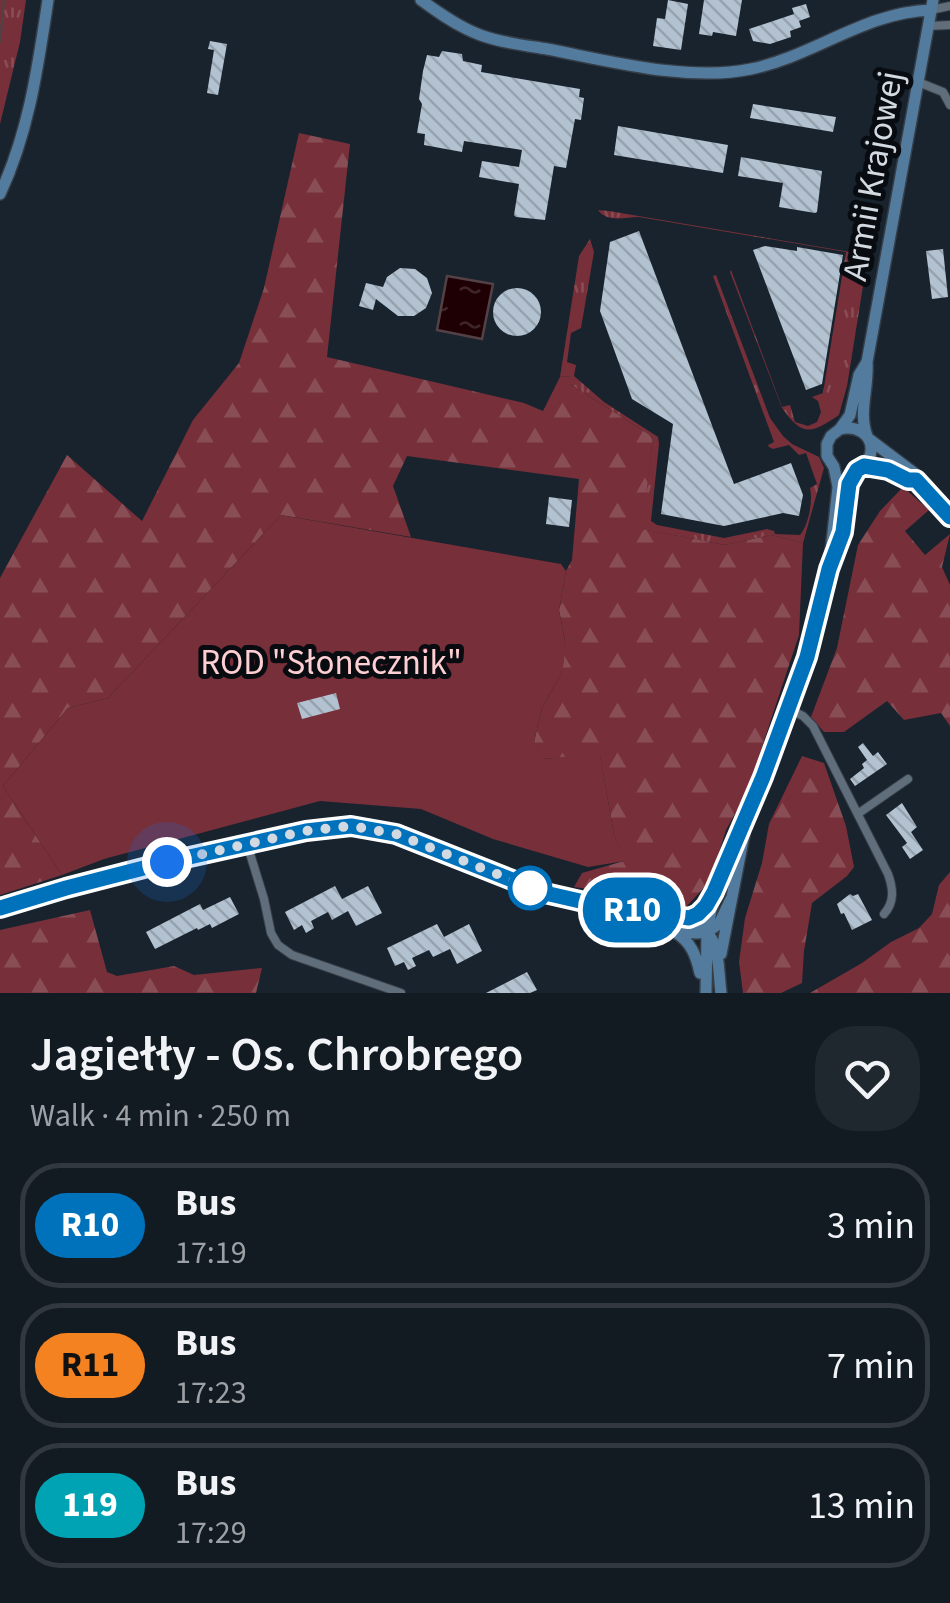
<!DOCTYPE html>
<html lang="en">
<head>
<meta charset="utf-8">
<style>
	:root { --surface:#121a22; --page:#1f272f; --text:#f1f3f6; --muted:#9ca1a5; --line:#313840 }
	body { margin:0; font-family:"Source Sans 3",sans-serif; background:var(--page); color:var(--text); height:100vh; display:flex; flex-direction:column; font-size:38px; white-space:nowrap }
	* { box-sizing:border-box; margin:0 }
	p { font-size:32px; color:var(--muted) }
	.icon { flex:none; width:55px; height:55px; fill:none; stroke:currentColor; stroke-width:2; stroke-linecap:round; stroke-linejoin:round }
	.map { position:relative; height:993px; overflow:hidden }
	.details { display:flex; flex-direction:column; background:var(--surface); flex:1 }
	.details>* { flex:none }
	.badge { padding:0 20px; border-radius:32px; font-size:35px; line-height:65px }
	.you { position:absolute; width:50px; height:50px; margin:-25px; border:8px solid #fff; border-radius:50%; background:#1a73e8; box-shadow:0 0 0 15px #1a73e833 }
	.map>.badge { position:absolute; translate:-50% -50%; box-shadow:0 0 0 5px #fff }
	.round { display:grid; place-items:center; flex:none; width:105px; height:105px; border-radius:40px; background:var(--page) }
	.head { display:flex; align-items:center; justify-content:space-between; height:170px; padding:0 30px }
	h1 { font-size:48px; font-weight:600; line-height:75px }
	ul { padding:0; list-style:none }
	li { display:flex; align-items:center; gap:30px; height:125px; margin:0 20px 15px; padding:0 10px; border:5px solid var(--line); border-radius:40px }
	li div { flex:1 }
	li b { display:block; font-size:38px }
	li em { font-style:normal }
	li .badge { min-width:110px; font-weight:700; text-align:center }
	.map>svg:first-child { display:block }
</style>
</head>
<body>
<div class="map">
<svg width="950" height="993" viewBox="0 0 950 993">
	<defs>
		<pattern id="grass-tufts" width="24" height="20" patternUnits="userSpaceOnUse" patternTransform="scale(2.5)"><rect width="24" height="20" fill="#772f39"/><path d="M3 7l-1-3M5 7V3M7 7l1-3M15 17l-1-3M17 17v-4M19 17l1-3" fill="none" stroke="#894d55"/></pattern>
		<pattern id="forest-firs" width="22" height="20" patternUnits="userSpaceOnUse" patternTransform="scale(2.5)"><rect width="22" height="20" fill="#772f39"/><path d="M5 1l3.5 6h-7zM16 11l3.5 6h-7z" fill="#894d55"/></pattern>
		<pattern id="water-ripples" width="26" height="14" patternUnits="userSpaceOnUse" patternTransform="scale(2.5)"><rect width="26" height="14" fill="#1e0004"/><path d="M2 4q2-2 4 0t4 0M15 11q2-2 4 0t4 0" fill="none" stroke="#3e2528"/></pattern>
		<pattern id="building-back-hatch" width="6" height="6" patternUnits="userSpaceOnUse" patternTransform="scale(2.5)"><rect width="6" height="6" fill="#b3c2d0"/><path d="M-1 5l2 2M0 0l6 6M5-1l2 2" fill="none" stroke="#96a2ad"/></pattern>
	</defs>
	<rect width="100%" height="100%" fill="#18232e"/>
	<path fill="url(#grass-tufts)" d="M0 0H26L20 42 0 124Z
		M598 210 609 211 868 255 847 386 839 415C812 433 803 438 782 408L730 272 731 270 782 407 790 405 795 422 808 426 817 422 821 412 818 401 812 397 823 393 846 252 639 217C625 217 607 223 598 210Z
		M590 239 594 252 581 328 571 333 567 362 576 365 574 376 604 402 658 437 659 444 651 521 657 525 724 538 767 529 774 531 775 534 800 535C809 524 813 501 810 488L817 484 806 453 799 455 789 445 773 449 769 447 768 445 774 442 713 276 716 275 770 418 783 436 792 444 819 457 824 468 803 543 771 535 725 545 641 529 653 437 570 384V376L560 377 579 256Z"/>
	<path fill="url(#forest-firs)" d="M299 133 350 144 327 357 524 403 543 411 560 377 571 376 570 384 653 437 642 529 725 545 771 535 803 543 799 635 747 792 726 830 710 881 686 907 633 895 574 887 582 873 624 861 614 835 600 755 543 759 534 742 542 708 561 674 565 641 559 610 566 571 572 560 579 479 407 456 393 486 411 537 281 515 108 698 68 708 3 786 62 875 0 895V578L67 455 142 521 193 420 239 363 264 288Z
		M903 487 929 510 905 531 925 555 950 534 942 567 950 585V726L941 713 904 720 887 701 844 732H824L811 717 837 648 858 545 880 511Z
		M802 756 824 763 846 826 854 867 847 876 812 903 804 951 802 983 781 993H743L739 962 745 918 762 863 769 824Z
		M950 872V993H810L862 963 891 942 919 928 932 914 939 885Z
		M90 910 107 972 117 976 174 966 194 975 262 968 256 993H0V930Z"/>
	<path fill="#772f39" d="M281 515 561 564 566 571 559 610 565 641 564 662 561 674 542 708 534 742 544 759 600 754 614 835 625 861 588 867 493 839 421 809 320 801 104 859 62 875 3 786 68 708 108 698Z"/>
	<path fill="url(#water-ripples)" stroke="#544146" stroke-width="2.5" d="M447 276 493 284 482 339 437 330Z"/>
	<g fill="none" stroke-linecap="round" stroke-linejoin="round">
		<path stroke="#544146" stroke-width="2.5" d="M0 42 4 0"/>
	</g>
	<path fill="url(#building-back-hatch)" d="M668 0 688 4 681 50 653 46 657 18 665 19Z
		M704 0H742L736 36 713 32 712 36 699 34Z
		M806 4 810 17 799 21 801 27 790 31 791 37 770 44 753 41 749 29 794 14 792 8Z
		M210 41 227 44 218 95 207 93 214 50 208 49Z
		M442 51 462 54 463 61 482 65 481 72 580 89 579 97 584 98 581 120 575 119 566 168 554 166 545 220 516 217 514 215 519 184 479 177 482 161 519 167 522 150 464 141 462 152 424 145 425 134 417 133 422 104 419 99 423 71 427 55 439 57Z
		M753 104 836 117 833 132 750 118Z
		M618 126 728 145 723 173 614 155Z
		M741 157 822 171 817 212 815 213 779 207 783 183 738 176Z
		M639 231 734 484 791 463 803 495 799 516 783 513 724 526 661 514 673 424 632 399 600 311 610 242Z
		M765 246 797 251V247L843 255 822 384 806 390 753 250Z
		M943 249 948 297 932 299 926 251Z
		M400 268 415 269 427 278 432 293 426 308 414 316H398L376 299 373 310 359 306 366 283 383 287 387 277Z
		M493 312a24 24 0 1 1 48 0a24 24 0 1 1-48 0Z
		M549 497 572 500 569 527 546 524Z
		M336 693 340 709 302 719 297 703Z
		M863 743 873 756 878 752 887 764 855 786 850 779 864 768 862 764 867 760 858 747Z
		M902 803 917 827 911 832 923 850 910 859 902 847 907 843 886 815Z
		M335 886 342 899 368 886 382 913 356 926 348 911 332 920 328 912 311 921 314 928 306 933 302 925 294 930 285 912Z
		M850 894 853 896 858 894 872 920 852 930 844 913 841 914 837 904Z
		M230 897 239 914 212 928 210 924 198 930 197 928 155 949 146 932 200 904 203 910Z
		M437 924 444 937 469 924 482 951 457 964 450 949 433 957 429 950 412 958 416 966 408 970 404 962 395 966 387 948Z
		M527 972 537 990 530 993H486Z"/>
	<g fill="none" stroke-linecap="round" stroke-linejoin="round">
		<g stroke="#353d46" stroke-width="10">
			<path id="street" d="M931 10 950 6
				M928 26 950 25
				M918 82 943 92 950 105
				M789 709 803 716 813 726 888 874C893 888 895 902 884 914
				M859 813 908 779
				M247 844 264 899 271 933 278 945 292 955 401 993"/>
		</g>
		<g stroke="#353d46" stroke-width="14">
			<path id="secondary" d="M421 0C438 12 454 24 473 32 495 42 523 45 547 49 610 61 688 82 751 69 814 56 865 12 931 10
				M0 194C29 132 38 66 48 0
				M840 429C873 422 884 460 852 472
				M867 436C858 412 869 387 867 362L933 0
				M869 439 914 473 916 481 950 517
				M864 466 889 470 909 480 916 481
				M833 560 843 532 849 484 857 471
				M597 905 689 919C722 935 717 960 721 993
				M0 908 66 887 167 863 306 831 351 826 396 833 591 910 675 932 697 933 707 932 719 924 731 899
				M689 919 698 914 706 906 724 871 750 811 807 657 829 569 838 487 834 467 827 456V444L831 436 840 429 850 415 859 375 867 362
				M675 932C691 942 696 955 700 973
				M721 954 744 835
				M706 993 707 932 713 900"/>
		</g>
		<use href="#street" stroke="#606d7a" stroke-width="8"/>
		<use href="#secondary" stroke="#527b9e" stroke-width="11"/>
	</g>
	<g fill="none" stroke-linecap="round" stroke-linejoin="round">
		<g stroke="#fff" stroke-width="22">
			<path id="line" d="M0 908 66 888 167 862 306 831 351 826 396 834 545 893 593 904 689 918 698 914 706 906 714 892 763 777 807 657 829 569 843 532 849 484 857 470 864 466 888 470 908 480H916L950 517"/>
		</g>
		<use href="#line" stroke="#0072bc" stroke-width="15"/>
		<path stroke="#d2d9e0" stroke-width="10" stroke-dasharray="0 18" d="M167 862 306 831 351 826 396 834 532 888H530"/>
	</g>
	<circle fill="#fff" stroke="#0072bc" stroke-width="5" cx="530" cy="888" r="20"/>
	<g text-anchor="middle" dominant-baseline="central" stroke-width="10" stroke-linejoin="round" paint-order="stroke">
		<g font-size="35" fill="#d2d9e0" stroke="#080c11">
			<text transform="translate(873 176) rotate(-80)">Armii Krajowej</text>
		</g>
		<g font-size="35" fill="#fecfd2" stroke="#080c11">
			<text x="331" y="663">ROD "Słonecznik"</text>
		</g>
	</g>
</svg>
<div class="you" style="left:167px;top:862px"></div>
<b class="badge" style="left:632px;top:910px;background:#0072bc;color:#fff">R10</b>
</div>
<section class="details">
<div class="head"><div><h1>Jagiełły - Os. Chrobrego</h1><p>Walk · 4 min · 250 m</p></div><a class="round"><svg class="icon" aria-label="heart" viewBox="0 0 24 24"><path d="M12 20l-8-8c-3-5 5-10 8-4 3-6 11-1 8 4z"/></svg></a></div>
<ul>
<li><span class="badge" style="background:#0072bc;color:#fff">R10</span><div><b>Bus</b><p>17:19</p></div><em>3 min</em></li>
<li><span class="badge" style="background:#f58220;color:#111">R11</span><div><b>Bus</b><p>17:23</p></div><em>7 min</em></li>
<li><span class="badge" style="background:#00a3b4;color:#fff">119</span><div><b>Bus</b><p>17:29</p></div><em>13 min</em></li>
</ul>
</section>
</body>
</html>
